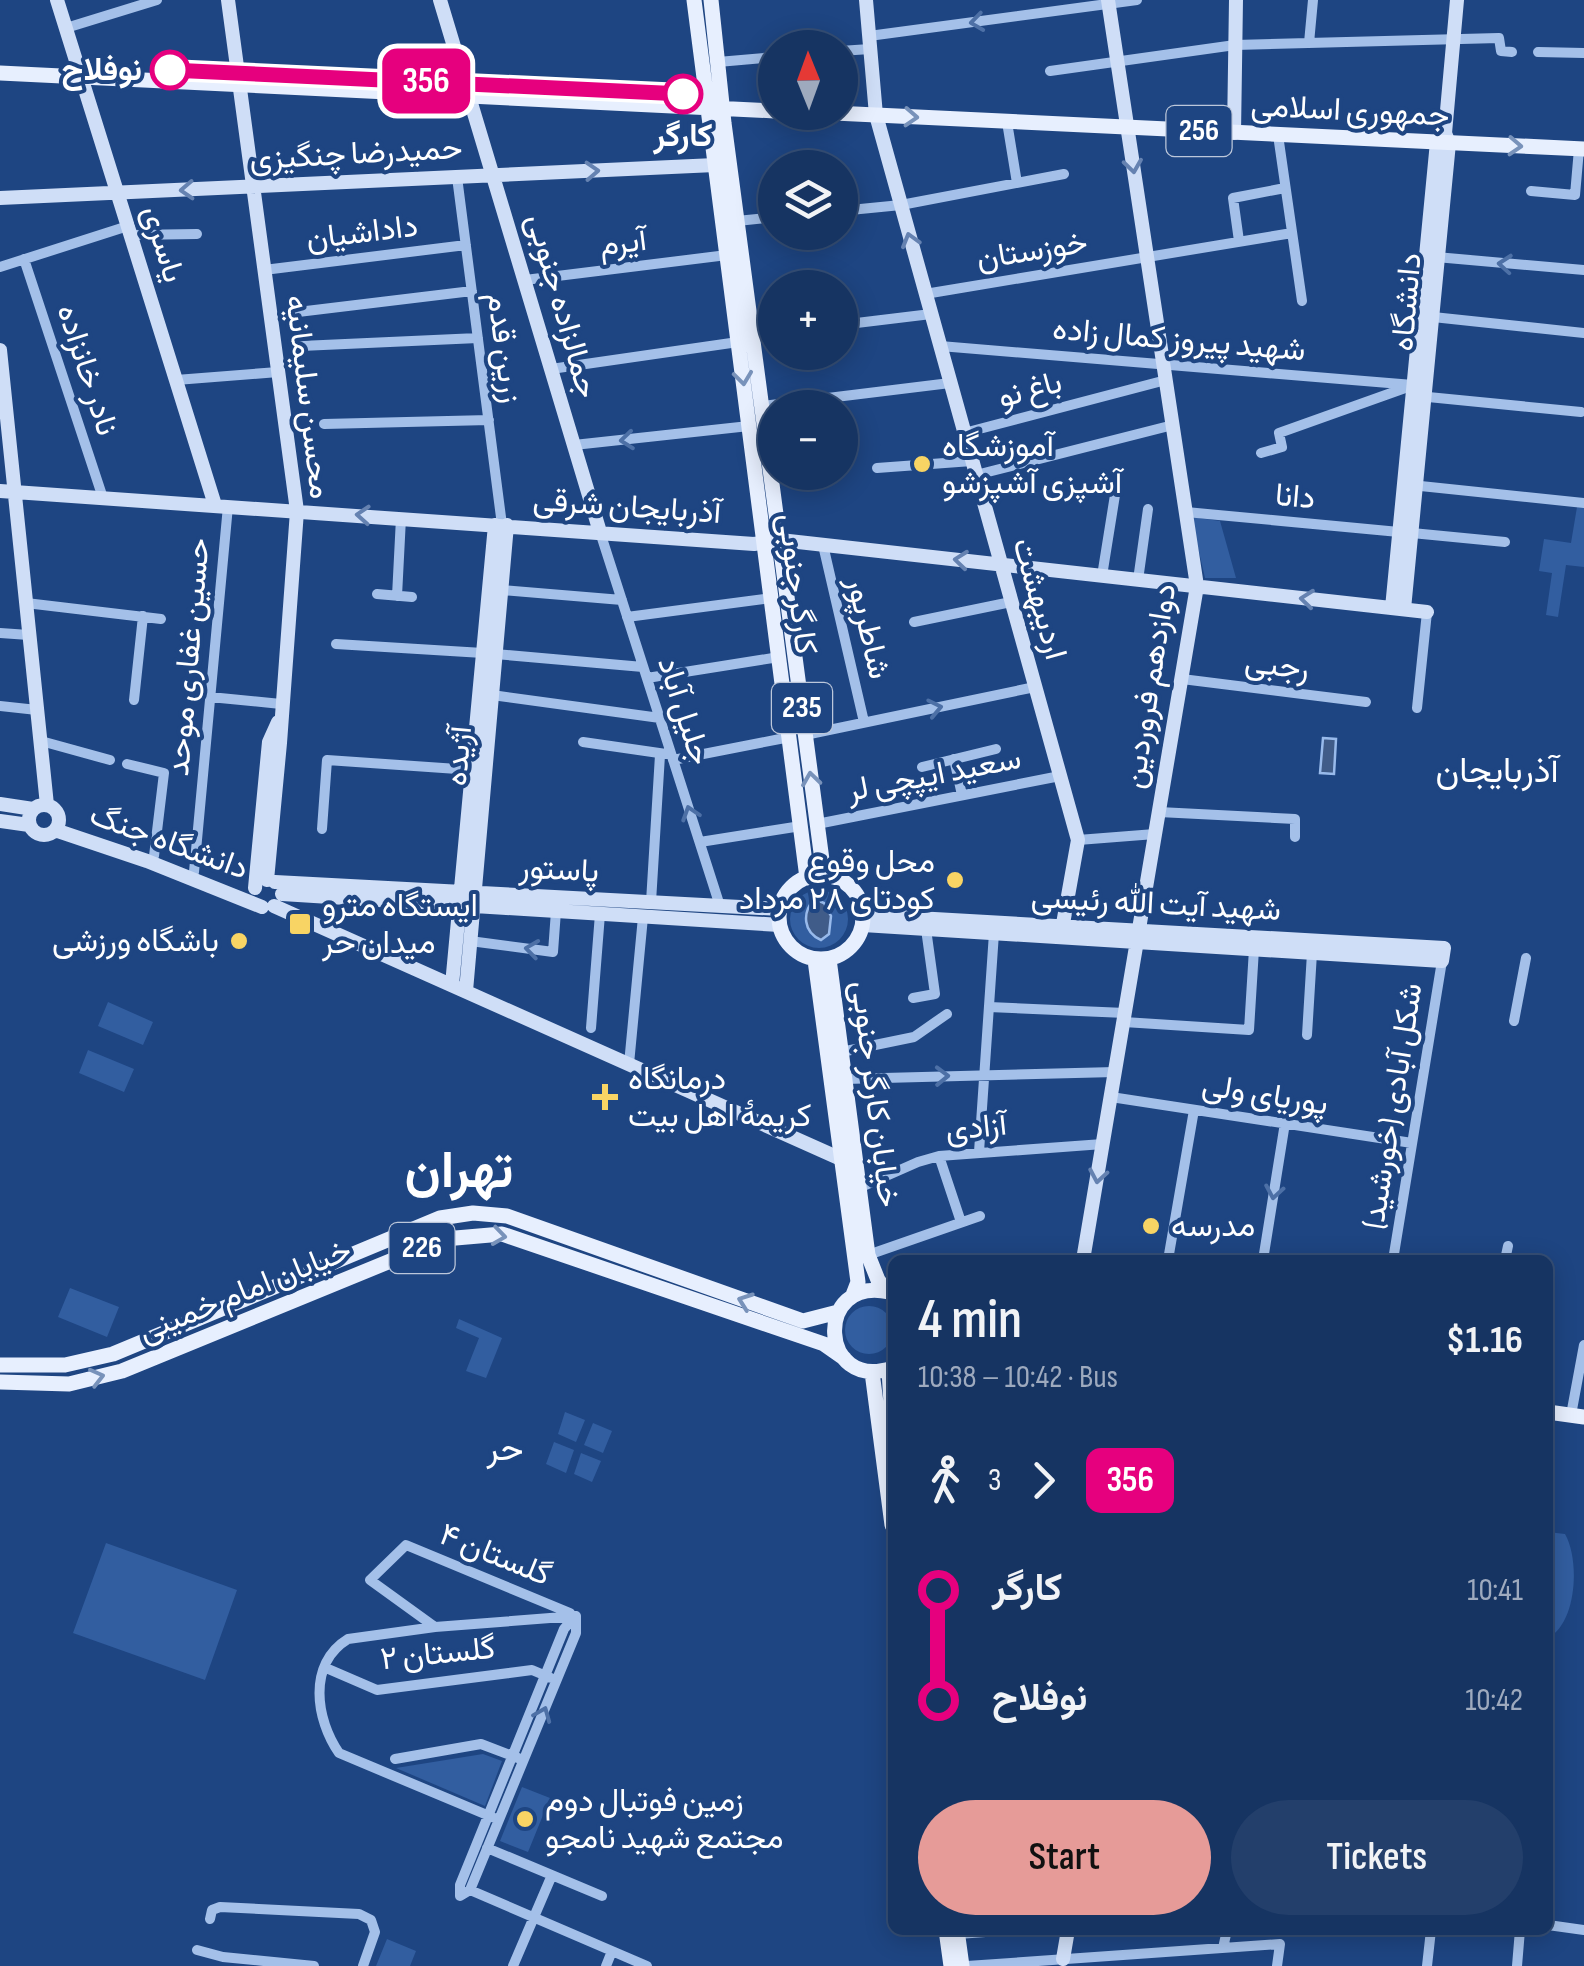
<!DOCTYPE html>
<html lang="en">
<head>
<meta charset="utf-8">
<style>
	:root { --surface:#163462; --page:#233f6b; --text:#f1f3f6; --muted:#9eaabe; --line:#354f77; --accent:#e69b98 }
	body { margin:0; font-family:"Sofia Sans Condensed",Vazirmatn,sans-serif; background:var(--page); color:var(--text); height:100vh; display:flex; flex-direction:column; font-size:38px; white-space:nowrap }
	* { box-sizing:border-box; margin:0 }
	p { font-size:32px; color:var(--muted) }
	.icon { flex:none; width:55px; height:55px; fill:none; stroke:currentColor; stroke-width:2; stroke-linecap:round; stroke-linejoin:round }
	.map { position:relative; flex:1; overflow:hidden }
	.sheet { position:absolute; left:888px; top:1255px; width:665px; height:680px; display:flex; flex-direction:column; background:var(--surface); border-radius:15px; box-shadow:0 5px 25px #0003,0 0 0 2px var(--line) }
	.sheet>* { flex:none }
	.badge { padding:0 20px; border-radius:15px; font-size:35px; line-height:65px }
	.needle { width:65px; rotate:359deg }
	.fabs { position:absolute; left:758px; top:30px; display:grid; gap:20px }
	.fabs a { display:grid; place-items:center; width:100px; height:100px; border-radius:50%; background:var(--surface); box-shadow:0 5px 25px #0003,0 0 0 2px var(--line); font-size:50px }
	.map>.badge { position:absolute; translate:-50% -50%; box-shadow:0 0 0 5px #fff }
	.legs { display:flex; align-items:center; gap:15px; height:110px; padding:0 30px; font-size:32px }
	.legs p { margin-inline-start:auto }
	.headline { display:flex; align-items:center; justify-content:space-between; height:170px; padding:0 30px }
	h1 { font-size:55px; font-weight:600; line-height:75px }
	.cta { display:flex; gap:20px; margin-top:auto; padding:20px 30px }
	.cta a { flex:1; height:115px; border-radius:60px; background:var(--accent); color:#111; font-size:40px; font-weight:600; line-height:115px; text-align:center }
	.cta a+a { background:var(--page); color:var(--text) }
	ul { padding:0 30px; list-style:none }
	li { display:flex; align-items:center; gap:35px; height:110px; font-size:38px }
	li i { display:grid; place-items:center; width:15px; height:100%; margin:0 12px; background:currentColor }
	li i::after { content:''; width:25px; height:25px; margin:-12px; border:8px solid; border-radius:50%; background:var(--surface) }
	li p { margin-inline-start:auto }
	li:first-child i { background:linear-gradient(#0000 50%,currentColor 0) }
	li:last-child i { background:linear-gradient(currentColor 50%,#0000 0) }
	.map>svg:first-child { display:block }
</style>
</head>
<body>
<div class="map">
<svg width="1584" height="1966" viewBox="0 0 1584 1966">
	<rect width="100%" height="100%" fill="#1e4582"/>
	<path fill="#325ea0" d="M1577 507 1584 508V567L1566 565 1558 617 1546 615 1552 573 1539 571 1544 539 1571 543Z
		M1191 517 1220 521 1236 578H1205Z
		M790 919a29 29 0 1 1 58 0a29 29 0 1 1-58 0Z
		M108 1002 153 1022 143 1045 98 1026Z
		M88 1050 134 1069 124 1092 79 1073Z
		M70 1288 119 1307 107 1337 58 1317Z
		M845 1330a24 24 0 1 1 48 0a24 24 0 1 1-48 0Z
		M459 1319 502 1338 486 1378 466 1371 479 1338 456 1328Z
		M565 1412 585 1420 576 1442 558 1434Z
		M593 1423 612 1431 603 1453 584 1445Z
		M554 1442 574 1450 566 1473 546 1464Z
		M581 1453 601 1461 592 1482 574 1474Z
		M1548 1532 1565 1534C1580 1560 1577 1623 1548 1638Z
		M106 1543 237 1590 205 1680 73 1633Z
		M483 1754 502 1761 485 1806 396 1768Z
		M522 1787 550 1798 528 1852 500 1841Z
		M387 1939 416 1951 410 1966H376Z"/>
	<path fill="#405c89" stroke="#98baeb" stroke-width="2.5" d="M1323 738 1336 739 1334 774 1320 773Z
		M814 899 824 903 831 916 829 934 821 940C803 932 802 913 814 899Z"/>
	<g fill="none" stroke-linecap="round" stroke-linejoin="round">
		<path stroke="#a4c0e9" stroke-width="10" d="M66 28 157 0
			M869 36 1137 0
			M1309 43 1313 0
			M840 51 870 49
			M1538 52 1584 53
			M718 62 775 57
			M1050 71 1235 45 1499 38 1501 51 1512 52
			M1007 122 1017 183
			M1278 135 1302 301
			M457 177 502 525
			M1531 191 1575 195 1579 149
			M840 211 901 205 1064 174
			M737 221 775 217
			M131 235 197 234
			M1239 241 1233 198 1285 188
			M1436 257 1584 270
			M24 259 103 498
			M0 267 128 226
			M264 270 466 245
			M525 280 727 255
			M925 294 1292 233
			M298 312 472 291
			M1433 317 1584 333
			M840 325 931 314
			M752 335 775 333
			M301 346 478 338
			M940 346 1413 385
			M551 369 738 342
			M176 380 278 372
			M1418 396 1581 412
			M762 406 950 383
			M324 424 489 420
			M964 433 1166 380
			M574 445 749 426
			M1261 453 1282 447 1279 433 1408 387
			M877 468 972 461
			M976 475 1173 425
			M1411 485 1584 503
			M1186 512 1399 532
			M600 532 720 906
			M1412 533 1505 542
			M823 545 864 722
			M1102 576 1115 495
			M1138 580 1148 509
			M501 590 622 600
			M377 594 412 597
			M397 596 401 518
			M26 603 161 619
			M627 617 772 598
			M914 622 1011 602
			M0 633 29 635
			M336 644 483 653
			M495 654 643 667
			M647 678 779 657
			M1182 679 1366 702
			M492 695 660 718
			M210 697 281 704
			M134 700 143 616
			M0 706 37 710
			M1417 708 1427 612
			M805 735 1035 687
			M41 741 110 760
			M583 742 666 754
			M954 759 962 795
			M673 760 790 737
			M127 764 164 773 154 856
			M922 767 996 749
			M1159 812 1295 819V837
			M817 824 1060 776
			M322 829 327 760 472 770
			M1078 840 1155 834
			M700 842 801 826
			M194 872 228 506
			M651 902 660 755
			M470 941 553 952 556 911
			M913 998 935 994 926 929
			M989 1007 1125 1013
			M1514 1021 1526 958
			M1124 1022 1249 1030 1254 949
			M591 1028 600 914
			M1307 1035 1312 953
			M841 1052 914 1037 947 1014
			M629 1064 643 917
			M845 1079 1115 1072
			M1111 1097 1412 1143
			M979 1152 994 933
			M939 1156 961 1222
			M859 1188 918 1162 939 1156 1103 1144
			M868 1255 980 1216
			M1168 1260 1194 1110
			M1263 1260 1285 1123
			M1393 1260 1442 961
			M1505 1260 1508 1246
			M1571 1415 1584 1345
			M435 1627 370 1580 406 1545 570 1613
			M326 1668 377 1690 532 1670 551 1678
			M395 1759 481 1744 518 1758
			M499 1820 339 1753C316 1720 307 1664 348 1639L435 1627 576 1616
			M487 1848 602 1896
			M470 1890 612 1951 606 1966
			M460 1896 470 1890 576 1633V1616
			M460 1896V1885L564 1629 575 1616
			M210 1919 212 1910 220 1907 359 1914 371 1920 375 1932 363 1966
			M1548 1925 1584 1930
			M958 1934 1013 1930
			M1223 1948 1227 1930
			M197 1950 223 1957 314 1966
			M612 1951 647 1966
			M513 1966 552 1875
			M967 1966 1280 1944 1277 1966
			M1427 1966 1431 1930
			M1517 1966 1520 1930"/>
		<path stroke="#cfdef7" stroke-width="14" d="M57 0 215 505
			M228 0 297 511 280 743 267 880
			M440 0 600 532
			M866 0 876 115 1078 840 1061 935
			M1234 133 1236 0
			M0 198 715 165
			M0 350 47 805
			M0 491 754 544 780 540 1427 612
			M1392 608 1437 142
			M1404 609 1449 143 1445 133 1457 0
			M0 804 33 809
			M29 820a15 15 0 1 1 30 0a15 15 0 1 1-30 0Z
			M0 821 29 825
			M55 830 147 861 262 907
			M275 882 780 909
			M255 888 269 742 278 722
			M282 894 780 925
			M274 906 841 1159
			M863 925 1442 961 1444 948 864 915
			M452 985 495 525
			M466 991 507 525
			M1083 1260 1197 586 1108 0
			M1063 1959 1068 1930"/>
		<path stroke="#e7effe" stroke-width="15" d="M694 0 807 878
			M711 0 724 123 824 875
			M0 73 775 111
			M813 112 1584 149
			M779 917a42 42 0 1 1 84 0a42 42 0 1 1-84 0Z
			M829 959 868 1255 878 1280 886 1291
			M815 960 858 1282 853 1295
			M889 1292C813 1275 819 1393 892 1368
			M0 1365H65L113 1354 440 1218 473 1213 507 1216 803 1321 838 1312
			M889 1370 892 1420
			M872 1372 892 1525
			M0 1382 69 1384 122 1371 444 1239 502 1234 824 1344 844 1358
			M1548 1412 1584 1417
			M946 1930 951 1966
			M957 1930 962 1966"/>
	</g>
	<defs><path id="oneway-chevron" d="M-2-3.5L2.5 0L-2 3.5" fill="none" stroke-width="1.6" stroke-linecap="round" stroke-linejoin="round" transform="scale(2.5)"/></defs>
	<g stroke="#4d70a6">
		<use href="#oneway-chevron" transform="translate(977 22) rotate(172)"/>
		<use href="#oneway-chevron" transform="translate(1505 264) rotate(-175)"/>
		<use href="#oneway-chevron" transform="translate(627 440) rotate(174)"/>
		<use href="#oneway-chevron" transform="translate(935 708) rotate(-12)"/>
		<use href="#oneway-chevron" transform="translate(690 813) rotate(-108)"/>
		<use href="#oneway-chevron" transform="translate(532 949) rotate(-172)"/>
		<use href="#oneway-chevron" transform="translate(942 1076) rotate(-1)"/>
		<use href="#oneway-chevron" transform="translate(1274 1192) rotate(100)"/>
		<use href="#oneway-chevron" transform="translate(543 1714) rotate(-68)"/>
	</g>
	<g stroke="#7892ba">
		<use href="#oneway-chevron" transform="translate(911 117) rotate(3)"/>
		<use href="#oneway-chevron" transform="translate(1515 146) rotate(3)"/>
		<use href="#oneway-chevron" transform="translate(743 378) rotate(83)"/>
		<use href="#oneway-chevron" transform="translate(811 779) rotate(-98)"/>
		<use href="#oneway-chevron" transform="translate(499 1236) rotate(8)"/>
		<use href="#oneway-chevron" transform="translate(745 1301) rotate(-160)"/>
		<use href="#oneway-chevron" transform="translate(97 1377) rotate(-14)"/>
	</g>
	<g stroke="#6582b1">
		<use href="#oneway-chevron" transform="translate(1133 166) rotate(82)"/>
		<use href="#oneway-chevron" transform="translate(592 171) rotate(-3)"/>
		<use href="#oneway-chevron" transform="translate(187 190) rotate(177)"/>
		<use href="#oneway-chevron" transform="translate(910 240) rotate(-106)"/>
		<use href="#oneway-chevron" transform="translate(363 515) rotate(-176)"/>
		<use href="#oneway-chevron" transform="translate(961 560) rotate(-174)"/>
		<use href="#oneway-chevron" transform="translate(1307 599) rotate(-174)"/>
		<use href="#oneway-chevron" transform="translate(1098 1176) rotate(100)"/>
	</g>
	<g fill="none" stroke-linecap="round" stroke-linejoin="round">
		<g stroke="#fff" stroke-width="22">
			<path id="line-1" d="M170 70 683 94"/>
		</g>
		<use href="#line-1" stroke="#e6007e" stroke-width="15"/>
	</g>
	<g fill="#fff" stroke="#e6007e" stroke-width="5">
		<circle cx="170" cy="70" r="18"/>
		<circle cx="683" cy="94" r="18"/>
	</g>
	<g fill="#f8d464" stroke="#1e4582" stroke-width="4">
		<circle cx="922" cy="464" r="10"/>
		<circle cx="955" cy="880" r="10"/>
		<rect x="288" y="912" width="24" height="24" rx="5"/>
		<circle cx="239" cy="941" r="10"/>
		<path d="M600 1082h10v10h10v10h-10v10h-10v-10h-10v-10h10z"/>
		<circle cx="1151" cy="1226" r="10"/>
		<circle cx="525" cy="1819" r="10"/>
	</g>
	<g text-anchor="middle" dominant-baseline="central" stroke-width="8" stroke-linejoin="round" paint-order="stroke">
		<g fill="#1e4582" stroke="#bcc7da" stroke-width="2.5">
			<rect x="1166.5" y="106" width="65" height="50" rx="8"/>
			<rect x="772" y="683" width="60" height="50" rx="8"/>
			<rect x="389.5" y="1223" width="65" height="50" rx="8"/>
		</g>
		<g font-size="30" font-weight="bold" fill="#fff">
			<text x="1199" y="131">256</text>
			<text x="802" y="708">235</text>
			<text x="422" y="1248">226</text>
		</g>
		<g font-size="32" font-weight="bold" fill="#fff" stroke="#1e4582" text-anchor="end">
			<text x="142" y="70">نوفلاح</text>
			<text x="683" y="136" text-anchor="middle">کارگر</text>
		</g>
		<g font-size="32" fill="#fff" stroke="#1e4582">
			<text transform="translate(1350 111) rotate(3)">جمهوری اسلامی</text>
			<text transform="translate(356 154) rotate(-3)">حمیدرضا چنگیزی</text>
			<text transform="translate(362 233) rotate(-7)">داداشیان</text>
			<text transform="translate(623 243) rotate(-7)">آیرم</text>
			<text transform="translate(163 244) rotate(73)">یاسری</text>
			<text transform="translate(1032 251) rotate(-9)">خوزستان</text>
			<text transform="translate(1407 302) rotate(-85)">دانشگاه</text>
			<text transform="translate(562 306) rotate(74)">جمالزاده جنوبی</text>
			<text transform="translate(1179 340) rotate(5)">شهید پیروز کمال زاده</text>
			<text transform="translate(504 348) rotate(83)">زرین قدم</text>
			<text transform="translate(87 370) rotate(72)">نادر خانزاده</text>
			<text transform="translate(1030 390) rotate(-15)">باغ نو</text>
			<text transform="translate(308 397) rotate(83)">محسن سلیمانیه</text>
			<text transform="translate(1295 497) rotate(5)">دانا</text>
			<text transform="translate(627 507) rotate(4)">آذربایجان شرقی</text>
			<text transform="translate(797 584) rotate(83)">کارگر جنوبی</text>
			<text transform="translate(1039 599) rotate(74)">اردیبهشت</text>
			<text transform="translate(868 628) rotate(77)">شاطرپور</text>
			<text transform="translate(189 657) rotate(-85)">حسین غفاری موحد</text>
			<text transform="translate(1277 666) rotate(7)">رجبی</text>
			<text transform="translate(1150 686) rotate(-81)">دوازدهم فروردین</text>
			<text transform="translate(684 711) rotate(72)">جلیل آباد</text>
			<text transform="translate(459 756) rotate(-85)">آژیده</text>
			<text transform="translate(934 775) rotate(-11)">سعید ایپچی لر</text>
			<text transform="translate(169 842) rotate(20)">دانشگاه جنگ</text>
			<text transform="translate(559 870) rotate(3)">پاستور</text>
			<text transform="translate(1156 904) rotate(3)">شهید آیت الله رئیسی</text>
			<text transform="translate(875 1094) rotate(83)">خیابان کارگر جنوبی</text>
			<text transform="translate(1265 1095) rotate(9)">پوریای ولی</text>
			<text transform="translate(1393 1106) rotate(-81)">شکل آبادی (خورشید)</text>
			<text transform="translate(976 1128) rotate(-6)">آزادی</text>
			<text transform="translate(245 1291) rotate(-22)">خیابان امام خمینی</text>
			<text transform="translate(495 1555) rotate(22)">گلستان ۴</text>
			<text transform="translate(438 1654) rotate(-6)">گلستان ۲</text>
		</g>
		<g font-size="32" fill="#fff" stroke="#1e4582" text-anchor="start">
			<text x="942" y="446">آموزشگاه<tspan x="942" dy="37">آشپزی آشپزشو</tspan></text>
			<text x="935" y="862" text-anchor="end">محل وقوع<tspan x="935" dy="37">کودتای ۲۸ مرداد</tspan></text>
			<text x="322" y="906">ایستگاه مترو<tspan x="322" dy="37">میدان حر</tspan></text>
			<text x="219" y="941" text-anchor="end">باشگاه ورزشی</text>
			<text x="628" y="1079">درمانگاه<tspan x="628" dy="37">کریمهٔ اهل بیت</tspan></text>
			<text x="1171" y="1226">مدرسه</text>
			<text x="545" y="1801">زمین فوتبال دوم<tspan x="545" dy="37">مجتمع شهید نامجو</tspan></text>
		</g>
		<g font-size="35" fill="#fff" stroke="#1e4582">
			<text x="1497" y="771">آذربایجان</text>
			<text x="505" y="1449">حر</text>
		</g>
		<g font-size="52" font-weight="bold" fill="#fff" stroke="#1e4582">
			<text x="459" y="1171">تهران</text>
		</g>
	</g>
</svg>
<div class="fabs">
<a><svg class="needle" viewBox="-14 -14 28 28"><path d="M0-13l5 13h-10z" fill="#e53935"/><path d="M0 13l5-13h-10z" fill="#9eaabe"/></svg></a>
<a><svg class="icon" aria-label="layers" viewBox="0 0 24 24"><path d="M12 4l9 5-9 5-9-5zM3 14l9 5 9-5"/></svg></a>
<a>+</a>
<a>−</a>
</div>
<b class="badge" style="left:426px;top:81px;background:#e6007e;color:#fff">356</b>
<section class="sheet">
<div class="headline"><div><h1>4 min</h1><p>10:38 – 10:42 · Bus</p></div><b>$1.16</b></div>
<div class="legs"><svg class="icon" aria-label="walk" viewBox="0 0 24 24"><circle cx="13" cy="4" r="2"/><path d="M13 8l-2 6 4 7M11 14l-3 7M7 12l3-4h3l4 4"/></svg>3<svg class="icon" aria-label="forward" viewBox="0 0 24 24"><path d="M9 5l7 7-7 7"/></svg><b class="badge" style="background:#e6007e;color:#fff">356</b></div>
<ul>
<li><i style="color:#e6007e"></i><b>کارگر</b><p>10:41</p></li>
<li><i style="color:#e6007e"></i><b>نوفلاح</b><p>10:42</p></li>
</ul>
<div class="cta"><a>Start</a><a>Tickets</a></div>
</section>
</div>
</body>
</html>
